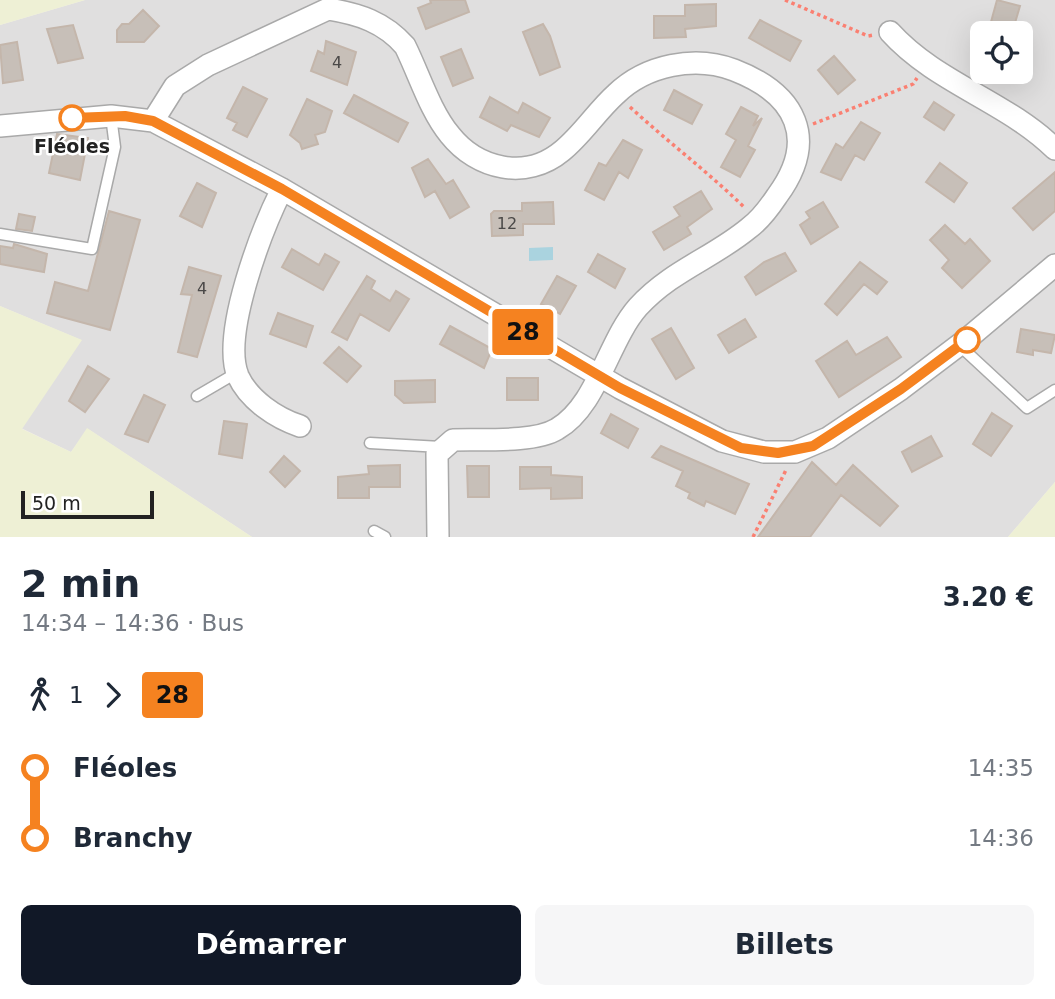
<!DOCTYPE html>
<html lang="fr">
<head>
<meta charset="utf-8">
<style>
	:root { --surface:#fff; --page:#f6f6f7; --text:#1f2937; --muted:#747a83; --accent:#111827 }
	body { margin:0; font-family:"DejaVu Sans",sans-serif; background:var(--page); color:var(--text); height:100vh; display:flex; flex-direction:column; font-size:26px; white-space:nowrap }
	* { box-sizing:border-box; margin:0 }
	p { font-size:23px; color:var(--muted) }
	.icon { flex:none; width:38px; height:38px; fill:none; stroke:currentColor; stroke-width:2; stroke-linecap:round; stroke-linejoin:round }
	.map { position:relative; height:537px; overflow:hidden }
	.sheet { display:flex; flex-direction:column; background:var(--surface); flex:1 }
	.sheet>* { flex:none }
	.badge { padding:0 14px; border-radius:5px; font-size:24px; line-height:46px }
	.fabs { position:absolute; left:970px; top:21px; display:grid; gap:14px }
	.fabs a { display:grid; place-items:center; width:63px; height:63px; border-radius:10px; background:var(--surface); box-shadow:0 7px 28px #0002; font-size:35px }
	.scale { position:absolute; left:21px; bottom:18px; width:133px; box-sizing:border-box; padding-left:7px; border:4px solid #222; border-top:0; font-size:19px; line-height:24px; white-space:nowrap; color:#222; -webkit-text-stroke:5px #fff; paint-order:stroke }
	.map>.badge { position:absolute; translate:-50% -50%; box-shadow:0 0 0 4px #fff }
	.legs { display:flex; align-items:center; gap:10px; height:77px; padding:0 21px; font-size:23px }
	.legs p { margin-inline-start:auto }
	.overview { display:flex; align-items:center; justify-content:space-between; height:119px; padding:0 21px }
	h1 { font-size:38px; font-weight:700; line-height:52px }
	.button { display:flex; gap:14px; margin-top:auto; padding:14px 21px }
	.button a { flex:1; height:80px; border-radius:10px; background:var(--accent); color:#fff; font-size:28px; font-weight:700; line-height:80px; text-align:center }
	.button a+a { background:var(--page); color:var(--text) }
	ul { padding:0 21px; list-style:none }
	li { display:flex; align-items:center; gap:24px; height:70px; font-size:26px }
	li i { display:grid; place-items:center; width:10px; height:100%; margin:0 9px; background:currentColor }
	li i::after { content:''; width:18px; height:18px; margin:-9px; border:5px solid; border-radius:50%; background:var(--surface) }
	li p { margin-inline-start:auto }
	li:first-child i { background:linear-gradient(#0000 50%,currentColor 0) }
	li:last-child i { background:linear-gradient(currentColor 50%,#0000 0) }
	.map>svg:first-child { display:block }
</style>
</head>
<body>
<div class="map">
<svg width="1055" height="537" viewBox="0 0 1055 537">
	<rect width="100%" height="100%" fill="#f2efe9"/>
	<path fill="#e0dfdf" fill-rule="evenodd" d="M85 0H1055V482L1008 537H252L88 429 71 452 21 428 81 340 0 306V25ZM982 33H1020V72H982Z"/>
	<path fill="#eef0d5" d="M0 0H85L0 25Z
		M0 306 82 340 22 429 71 452 87 428 252 537H0Z
		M1055 482V537H1008Z"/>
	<path fill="#aad3df" d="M553 247V260L529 261V248Z"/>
	<path fill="#c7bfb8" stroke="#c4b6ab" stroke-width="2" d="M430 0H465L469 12 426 29 418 8 431 3Z
		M997 0 1020 6 1012 33H988Z
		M716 4V26L685 29 686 37 654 38V16H685V5Z
		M143 10 159 26 144 42H117V30L122 24H129Z
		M760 20 801 41 790 61 749 38Z
		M543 24 550 36 560 67 540 75 523 32Z
		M73 25 83 58 58 63 47 29Z
		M326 41 356 52 347 85 311 71 318 51 324 54Z
		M17 42 23 80 3 83 0 45Z
		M461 49 473 78 453 86 441 57Z
		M834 56 855 80 838 94 818 70Z
		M243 87 267 99 247 137 233 130 237 123 227 118Z
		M674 90 702 105 692 124 664 110Z
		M354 95 408 123 398 142 344 113Z
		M490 97 518 113 523 103 550 118 539 137 511 125 507 131 480 117Z
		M307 99 332 111 325 132 315 135 318 144 302 149 300 143 290 135Z
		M934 102 954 115 944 130 924 117Z
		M741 107 758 116 753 126 762 118 748 146 755 150 740 177 721 167 736 140 726 134Z
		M861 122 880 133 864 160 855 155 841 180 821 172 836 144 843 148Z
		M57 134 88 138 80 180 49 173Z
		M623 140 642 150 628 178 619 172 604 200 585 190 599 163 606 166Z
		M428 159 446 184 453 180 469 207 450 218 435 191 425 197 412 168Z
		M940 163 967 183 954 202 926 182Z
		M1055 172V211L1033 230 1013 208Z
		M197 183 216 193 202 227 180 216Z
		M701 191 712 209 687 227 691 234 664 250 653 232 680 216 674 207Z
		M553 202 554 224H523V235L492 236 491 214 494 211H522V203Z
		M823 202 838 227 811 244 800 225 810 218 806 212Z
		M109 211 140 220 110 330 47 313 55 282 88 291Z
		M19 214 35 217 32 231 16 229Z
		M945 225 965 244 970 239 990 261 962 288 942 268 949 260 930 240Z
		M14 244 47 254 44 272 0 264V246L13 248Z
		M292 249 319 265 325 254 339 262 323 290 282 267Z
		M785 253 796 271 756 295 745 277 764 262Z
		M598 254 625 269 615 288 588 272Z
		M860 262 887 282 877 294 864 284 837 315 825 304Z
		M189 267 221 276 197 357 178 352 192 295 181 294Z
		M367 276 375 281 371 289 390 301 396 291 409 299 389 331 360 314 347 340 332 332Z
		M557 276 576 286 560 314 541 304Z
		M278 313 313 326 306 347 270 334Z
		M745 319 756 337 729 353 718 335Z
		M450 326 492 349 484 368 440 344Z
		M671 328 694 368 676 379 652 339Z
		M1021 329 1055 335 1051 353 1033 350V355L1017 352Z
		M887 337 901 357 839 397 816 361 847 341 856 355Z
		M339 347 361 366 347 382 324 363Z
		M88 366 109 379 85 412 69 401Z
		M507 378H538V400H507Z
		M435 380V402L404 403 395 395V381Z
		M144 395 165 405 148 442 125 434Z
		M992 413 1012 426 991 456 973 444Z
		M611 414 638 429 628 448 601 433Z
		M224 421 247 424 242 458 219 454Z
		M931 436 942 456 912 472 902 452Z
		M661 446 749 484 735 514 706 501 704 506 688 498 690 493 676 486 683 471 652 457Z
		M284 456 300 471 285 487 270 472Z
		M812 462 836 485 853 465 898 506 880 526 841 495 810 537H758Z
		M400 465V487H369V498H338V477L369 474 368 466Z
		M467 466H489V497H468Z
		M520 467H551V475L582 477V498L551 499V488L520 489Z"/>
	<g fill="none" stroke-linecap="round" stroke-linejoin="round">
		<g stroke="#a9a9a9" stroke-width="13">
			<path id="lane" d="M0 234 92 249 115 147 111 116
				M959 345 1027 408 1055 390
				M197 396 238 372
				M370 443 441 447
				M374 531 385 537"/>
		</g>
		<g stroke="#a9a9a9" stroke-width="24">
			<path id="street" d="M890 32C936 83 1006 101 1055 149
				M153 121 175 86 208 65 328 9C359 14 384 22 405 46 419 74 430 111 450 135 477 169 526 181 562 151 582 135 597 111 616 94 646 65 695 55 734 70 796 94 819 139 777 196 769 208 760 220 749 228 713 258 672 270 638 307 608 341 597 406 557 429 534 443 481 439 453 440L437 454 438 537
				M0 126 111 116 153 121 282 189 620 388 722 441 764 452H795L828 438 901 389 967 339 1055 265
				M282 189C262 229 221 334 238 376 249 400 276 418 300 426"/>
		</g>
		<path stroke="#fa8072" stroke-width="3.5" stroke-dasharray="3.5 3.5" stroke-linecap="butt" d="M785 0 868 36 874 35
			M630 107C668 142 708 172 745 208
			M813 124 913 84 917 78
			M753 537 786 470"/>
		<use href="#lane" stroke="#fff" stroke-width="10"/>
		<use href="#street" stroke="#fff" stroke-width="21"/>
	</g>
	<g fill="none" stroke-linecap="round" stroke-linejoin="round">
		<g stroke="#fff" stroke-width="16">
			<path id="line-1" d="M72 118 125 116 153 121 282 189 620 388 741 448 778 453 813 446 901 389 967 340"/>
		</g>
		<use href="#line-1" stroke="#f58220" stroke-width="10"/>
	</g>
	<g fill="#fff" stroke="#f58220" stroke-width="3.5">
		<circle cx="72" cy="118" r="12"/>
		<circle cx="967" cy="340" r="12"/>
	</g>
	<g text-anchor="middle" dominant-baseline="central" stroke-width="5" stroke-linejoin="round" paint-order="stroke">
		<g font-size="16" fill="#4b4948">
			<text x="337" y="62">4</text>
			<text x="507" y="223">12</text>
			<text x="202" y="288">4</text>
		</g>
		<g font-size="19" font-weight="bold" fill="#222" stroke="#fff">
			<text x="72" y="146">Fléoles</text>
		</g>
	</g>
</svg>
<div class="fabs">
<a><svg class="icon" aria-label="locate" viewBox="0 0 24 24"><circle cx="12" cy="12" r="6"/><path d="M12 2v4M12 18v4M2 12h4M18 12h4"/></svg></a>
</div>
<div class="scale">50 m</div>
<b class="badge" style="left:523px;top:332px;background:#f58220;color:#111">28</b>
</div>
<section class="sheet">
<div class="overview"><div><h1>2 min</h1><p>14:34 – 14:36 · Bus</p></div><b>3.20 €</b></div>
<div class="legs"><svg class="icon" aria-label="walk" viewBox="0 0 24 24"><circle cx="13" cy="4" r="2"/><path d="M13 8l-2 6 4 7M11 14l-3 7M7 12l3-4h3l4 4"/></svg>1<svg class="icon" aria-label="forward" viewBox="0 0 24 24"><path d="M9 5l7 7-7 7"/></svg><b class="badge" style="background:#f58220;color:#111">28</b></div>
<ul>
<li><i style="color:#f58220"></i><b>Fléoles</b><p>14:35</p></li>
<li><i style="color:#f58220"></i><b>Branchy</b><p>14:36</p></li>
</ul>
<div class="button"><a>Démarrer</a><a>Billets</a></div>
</section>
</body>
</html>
